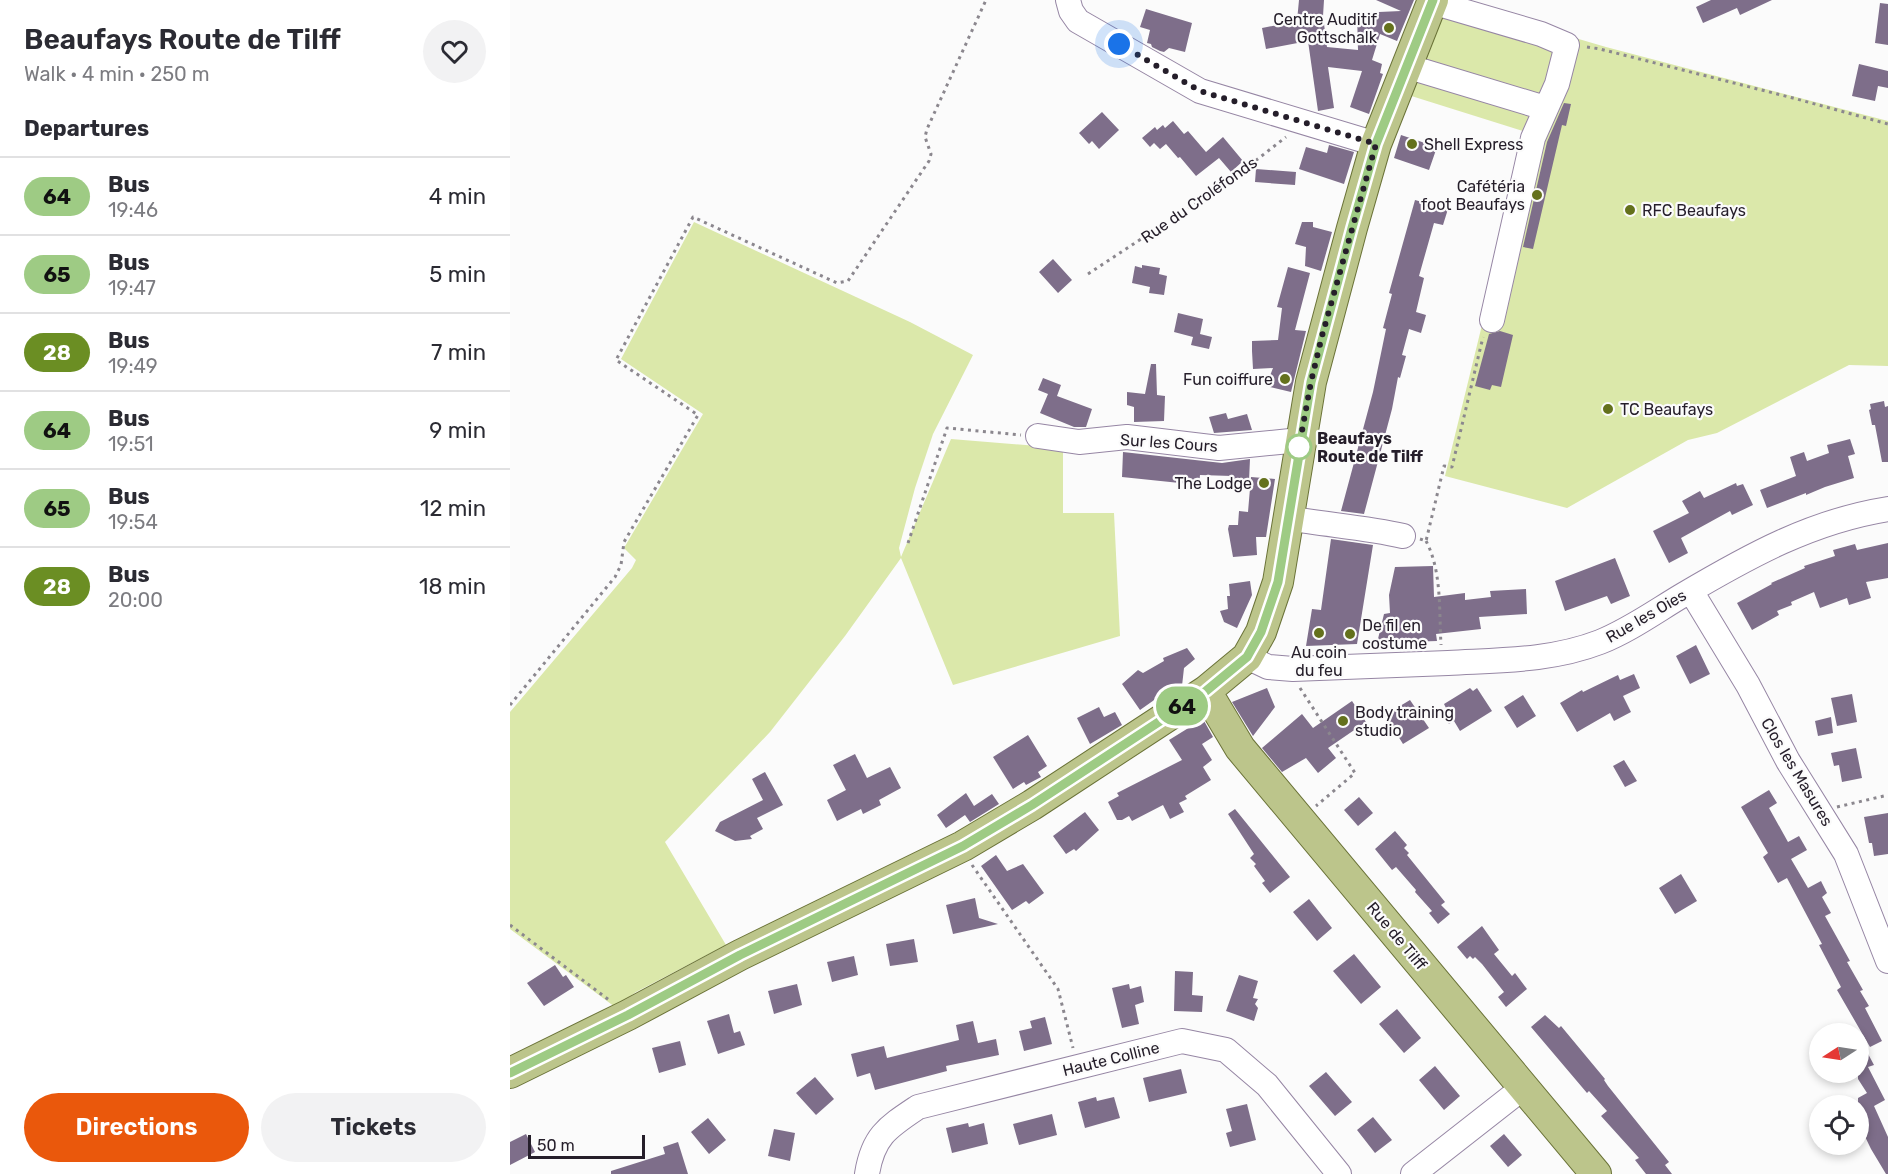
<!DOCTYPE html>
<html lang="en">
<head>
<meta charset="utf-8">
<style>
	:root { --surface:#fff; --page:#f2f2f3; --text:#2b2b33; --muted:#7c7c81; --line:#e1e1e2; --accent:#ea580c }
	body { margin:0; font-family:Rubik,sans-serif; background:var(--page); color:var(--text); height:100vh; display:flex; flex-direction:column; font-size:22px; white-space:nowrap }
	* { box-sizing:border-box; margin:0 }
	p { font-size:20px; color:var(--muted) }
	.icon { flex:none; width:33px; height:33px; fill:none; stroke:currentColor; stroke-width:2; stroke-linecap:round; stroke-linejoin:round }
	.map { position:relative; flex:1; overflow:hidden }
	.side { display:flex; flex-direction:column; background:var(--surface); width:510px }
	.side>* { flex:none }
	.badge { padding:0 12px; border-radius:20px; font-size:21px; line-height:39px }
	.needle { width:39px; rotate:258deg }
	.buttons { position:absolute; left:1299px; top:1023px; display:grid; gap:12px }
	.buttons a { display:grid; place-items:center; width:60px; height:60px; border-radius:50%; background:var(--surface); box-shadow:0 3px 9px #0003; font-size:30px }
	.scale { position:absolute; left:18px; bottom:15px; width:117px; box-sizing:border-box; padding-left:6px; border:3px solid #251e2a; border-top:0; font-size:16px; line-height:21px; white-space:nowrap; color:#251e2a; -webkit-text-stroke:4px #fbfbfb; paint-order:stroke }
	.you { position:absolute; width:30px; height:30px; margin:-15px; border:4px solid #fff; border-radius:50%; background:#1a73e8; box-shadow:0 0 0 9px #1a73e833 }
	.map>.badge { position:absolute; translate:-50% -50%; box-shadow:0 0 0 3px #fff }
	h2 { padding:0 24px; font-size:22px; line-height:54px }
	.round { display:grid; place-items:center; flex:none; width:63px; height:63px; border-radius:32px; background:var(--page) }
	.summary { display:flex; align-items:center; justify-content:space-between; height:102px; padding:0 24px }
	h1 { font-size:28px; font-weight:600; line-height:45px }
	.action { display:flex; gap:12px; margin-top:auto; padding:12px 24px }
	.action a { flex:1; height:69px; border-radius:36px; background:var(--accent); color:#fff; font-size:24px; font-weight:600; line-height:69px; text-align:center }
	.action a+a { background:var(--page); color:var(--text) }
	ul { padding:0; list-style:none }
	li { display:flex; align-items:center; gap:18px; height:78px; padding:0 24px; border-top:2px solid var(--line) }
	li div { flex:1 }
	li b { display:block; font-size:22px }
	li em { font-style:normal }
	li .badge { min-width:66px; font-weight:700; text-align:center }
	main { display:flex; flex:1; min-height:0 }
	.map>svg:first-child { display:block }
</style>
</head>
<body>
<main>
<section class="side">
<div class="summary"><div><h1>Beaufays Route de Tilff</h1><p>Walk · 4 min · 250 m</p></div><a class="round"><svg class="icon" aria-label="heart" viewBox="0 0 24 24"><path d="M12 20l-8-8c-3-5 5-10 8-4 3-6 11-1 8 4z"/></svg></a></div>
<h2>Departures</h2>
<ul>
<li><span class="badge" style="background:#9ecb84;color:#111">64</span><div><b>Bus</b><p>19:46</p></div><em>4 min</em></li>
<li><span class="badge" style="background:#9ecb84;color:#111">65</span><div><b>Bus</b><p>19:47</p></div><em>5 min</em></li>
<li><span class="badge" style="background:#6b8e23;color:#fff">28</span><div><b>Bus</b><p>19:49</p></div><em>7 min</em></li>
<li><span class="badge" style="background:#9ecb84;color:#111">64</span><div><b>Bus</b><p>19:51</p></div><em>9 min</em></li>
<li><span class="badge" style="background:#9ecb84;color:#111">65</span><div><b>Bus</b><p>19:54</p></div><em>12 min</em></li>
<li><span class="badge" style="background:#6b8e23;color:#fff">28</span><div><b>Bus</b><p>20:00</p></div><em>18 min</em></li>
</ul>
<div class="action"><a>Directions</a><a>Tickets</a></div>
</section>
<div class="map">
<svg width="1378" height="1174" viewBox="0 0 1378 1174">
	<rect width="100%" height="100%" fill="#fbfbfb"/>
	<path fill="#dbe8aa" d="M936 0 1096 47 1378 121V366L1339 365 1207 433 1178 440 1057 508 935 476 1019 133 895 94Z
		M184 222 400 322 463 355 423 434 405 488 389 548 391 557 441 439 553 448V513H604L610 636 443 685 391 558 335 636 260 732 155 842 216 945 126 992 105 1007 0 929V712L122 568 126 560 114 548 193 414 111 359Z"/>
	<path fill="#7e6e8a" d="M789 0H814L813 16 817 47 848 50 847 13 891 11 866 0H904L887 41 870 34 862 60 872 64 870 73 873 74 859 114 840 107 852 71 818 67 824 108 808 111 798 41 756 49 752 28 787 21Z
		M1201 0H1262L1230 15 1227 8 1193 23 1186 7Z
		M1370 3 1378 4V45L1365 43Z
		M636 9 682 23 675 52 659 48 654 52 650 51 642 47 641 44 637 43 640 30 630 27Z
		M1349 64 1378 71V88L1368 86 1365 101 1342 96Z
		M1054 103 1061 104 1056 126 1052 125 1023 249 1013 247 1037 142Z
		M592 112 609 130 589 149 582 141 579 144 569 133Z
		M663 121 674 134 678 131 696 152 713 137 733 161 721 172 709 158 686 176 670 157 668 158 656 144 650 149 644 143 640 147 632 138 645 127 647 130 653 125 655 128Z
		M891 135 927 147 919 170 884 158Z
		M819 145 844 152 834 184 789 169 796 147 817 153Z
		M746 169 786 172 785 185 745 182Z
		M905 200 938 209 933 225 924 223 909 276 914 278 906 312 916 315 911 333 899 329 892 355 896 356 890 378 888 377 882 409 854 514 831 511 863 392 876 329 873 328 882 294 879 293Z
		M792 222H803V227L822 232 811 271 795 266 796 247 785 244Z
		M543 259 562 280 548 293 529 272Z
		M632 265 650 268 649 274 657 276 654 295 639 293 640 287 622 283 625 266 632 268Z
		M778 267 800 273 785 330 796 331 781 392 756 386 763 368 743 369 742 351V341L768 340 772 308 767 307Z
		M668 313 693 319 690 334 702 337 699 349 681 345 683 337 664 332Z
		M990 331 1003 335 991 387 982 385 980 390 965 386 979 334Z
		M641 364H646L647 395 655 396 654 421 624 422V407L617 405V392L635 394Z
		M533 378 551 385 547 396 582 409 576 427H564L530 413 538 394 528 390Z
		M1374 401 1375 407 1378 406V462H1372L1365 425H1362L1359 410 1361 409 1360 404Z
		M716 413 718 419 737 414 742 430 704 433 699 417Z
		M1340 439 1345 454 1338 456 1344 478 1315 487 1296 495V493L1257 508 1250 490 1286 476 1280 457 1294 452 1297 461 1319 453 1317 445Z
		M613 452 712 463 740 459 739 481 721 480 722 476 690 475 689 485 612 477Z
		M741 477 765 479 756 537H746L747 555 723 557 718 529 719 525H728L729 511 738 512Z
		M1226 483 1227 486 1233 484 1243 505 1222 515 1220 511 1171 538 1178 553 1159 563 1143 531 1179 513 1172 501 1190 491 1194 498Z
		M821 539 863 545 847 644 796 646 802 609 811 610Z
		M1378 543V578L1356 582 1361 598 1339 605 1337 598 1310 608 1304 592 1281 602 1282 605 1267 611 1269 615 1242 630 1227 603 1262 584 1261 583 1295 568 1294 566 1325 556 1323 550 1345 544 1347 550Z
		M1105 558 1120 596 1101 604 1097 596 1055 611 1045 581Z
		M923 566 924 597 955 593V600L981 597 980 591 1016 589 1017 614 969 617 971 629 926 634 927 641 867 643 874 614 880 613 879 595 885 567Z
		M740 581 742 595 727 628 714 622 710 611 718 609 717 596H720L719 584Z
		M1186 645 1200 674 1180 684 1166 656Z
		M677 648 685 659 674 668 672 686 649 701 647 698 630 710 612 684 628 670 633 673 654 661 653 658Z
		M1124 674 1130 688 1113 696 1121 712 1104 721 1100 713 1067 732 1050 703 1072 690 1073 692 1108 675 1110 680Z
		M757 688 765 707 743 736 722 702Z
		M960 688 963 691 967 688 982 711 950 731 944 721 939 724 930 712 936 708 934 704Z
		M1342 694 1347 722 1327 726 1321 698Z
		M1013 695 1026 716 1007 728 994 707Z
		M900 700 919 728 893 744 875 715Z
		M842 701 856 722 818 748 826 758 808 773 796 758 772 772 752 748 792 714 803 728Z
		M589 707 594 717 605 712 612 725 580 744 567 718Z
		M1321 717 1323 733 1308 736 1305 721Z
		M693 719 703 737 692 744 702 760 693 767 701 780 675 796 677 799 669 803 674 812 660 819 653 805 622 821 619 816 612 820H607L598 802 609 796 607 793 672 760 659 740Z
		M518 735 537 766 528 772 531 777 516 785 514 782 503 789 483 757Z
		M1346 748 1352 778 1332 782 1329 765 1324 766 1321 753Z
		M345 754 357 778 380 767 391 788 369 800 371 805 353 814 351 809 327 821 317 800 336 790 323 765Z
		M1114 760 1127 781 1115 787 1103 766Z
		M255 772 273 805 247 818 253 829 240 836 242 839 225 841 205 831 210 822 253 800 242 779Z
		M1259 790 1267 803 1259 808 1278 842 1289 836 1297 850 1281 859 1298 888 1311 881 1317 893 1312 897 1321 913 1315 916 1340 961 1337 962 1353 990 1350 991 1359 1006 1355 1008 1372 1041 1360 1047 1327 990 1331 987 1309 945 1312 944 1277 878 1268 883 1253 857 1258 853 1231 807Z
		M456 793 464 806 482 794 489 804 460 822 455 815 436 828 427 815Z
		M849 797 863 813 848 826 834 810Z
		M725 809 780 877 760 893 752 883 755 881 744 866 746 864 740 858 744 854 718 814Z
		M575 812 589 830 566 851 564 849 556 854 543 836Z
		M1378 813V854L1364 856 1362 843H1359L1354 817Z
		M885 831 897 845 894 848 899 853 897 855 935 902 931 905 940 914 928 924 919 913 922 911 905 892 906 890 886 867 882 870 865 849Z
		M486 855 497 871 513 864 534 893 519 904 516 901 502 910 471 866Z
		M1171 874 1187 901 1165 914 1149 888Z
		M465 898 469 918 488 924 443 934 436 905Z
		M799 899 822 928 807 941 783 912Z
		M972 926 989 950 984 954 1002 976 1005 973 1017 989 996 1007 988 997 994 992 972 964 965 957 963 959 960 956 957 959 947 947Z
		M404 939 408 962 380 966 376 944Z
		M844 954 871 987 851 1004 823 971Z
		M344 956 348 975 322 982 317 962Z
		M45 965 53 977 56 975 64 987 34 1006 17 983Z
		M665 971 683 972 682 995 693 996 692 1012 664 1011Z
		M729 975 748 981 743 998 748 999 745 1004 748 1008 744 1021 716 1011Z
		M287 984 292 1005 264 1014 258 991Z
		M619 984 620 989 631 986 634 1002 625 1005 629 1024 612 1028 602 988Z
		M887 1009 911 1038 894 1053 869 1024Z
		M219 1014 224 1033 230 1031 235 1045 208 1054 197 1021Z
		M1035 1015 1049 1028 1051 1026 1095 1079 1094 1080 1098 1086 1159 1162 1155 1165 1162 1174H1136L1125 1160 1129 1158 1091 1116 1097 1111 1079 1091 1077 1093 1021 1027Z
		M535 1017 542 1044 514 1051 509 1031 522 1028 520 1021Z
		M463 1021 468 1043 486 1039 489 1055 436 1066 437 1071 365 1090 360 1073 347 1077 341 1054 374 1046 377 1058 449 1040 446 1025Z
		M1348 1035 1364 1065 1358 1067 1375 1100 1364 1106 1378 1137V1174H1376L1361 1149 1348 1122V1098L1357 1093 1348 1079Z
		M170 1041 176 1065 149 1073 142 1048Z
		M925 1066 950 1096 934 1110 909 1080Z
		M671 1069 677 1093 639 1102 633 1078Z
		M816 1072 842 1102 825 1116 799 1086Z
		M305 1077 324 1099 306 1115 286 1093Z
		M586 1097 587 1101 604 1097 610 1118 575 1128 568 1102Z
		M737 1104 746 1140 720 1147 716 1133 722 1131 716 1109Z
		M542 1114 547 1135 509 1145 503 1124Z
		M863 1117 882 1140 865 1153 847 1130Z
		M198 1118 216 1140 199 1154 181 1132Z
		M458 1123 459 1127 474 1123 478 1144 442 1153 436 1128Z
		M264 1129 285 1133 280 1161 258 1156Z
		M16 1134 25 1152 0 1165V1142Z
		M994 1134 1012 1155 998 1167 980 1146Z
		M168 1142 178 1174H101V1171L155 1154 153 1147Z"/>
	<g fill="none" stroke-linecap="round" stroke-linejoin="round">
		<g stroke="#9686a4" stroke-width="26">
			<path id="minor" d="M558 0 561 11 568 21 690 91 866 144
				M922 2 1031 34 1057 45 1047 84 1023 138 982 320
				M896 66 1035 108
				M528 436 569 442 617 437 709 448 790 440
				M778 518C816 525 855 527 893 536
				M1181 591 1238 685 1278 761 1336 854 1378 961
				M737 657 758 667 783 669C834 667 886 665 938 663 989 660 1041 661 1090 642 1120 630 1146 611 1173 595 1239 556 1302 521 1378 509
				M357 1174C363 1136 378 1127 408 1107L672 1041 716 1050 757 1085 829 1174
				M903 1174 1014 1087"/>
		</g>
		<g stroke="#6a7237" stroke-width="32">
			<path id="major" d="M696 691 730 748 1086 1174
				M0 1073 118 1015 230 955 453 846 522 805 696 691 737 657 751 632 768 582 801 382 842 228 866 144 923 0"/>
		</g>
		<path stroke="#8b878e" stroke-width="3" stroke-dasharray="3 4.5" stroke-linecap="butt" d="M1077 47 1090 49 1283 98 1378 124
			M578 274 722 179 776 137
			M910 539 916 541 934 466 942 467 973 337
			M916 541C932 571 929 611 931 645
			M398 543 437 428 511 435
			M790 688 845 773 806 806
			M0 705 105 577 111 565 114 542 188 415 106 360 183 217 327 283 338 281 419 161 421 154 415 137 417 129 476 0
			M1327 807 1378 795
			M462 865 548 989 563 1048
			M0 925 99 1000"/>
		<use href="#minor" stroke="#fff" stroke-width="24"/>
		<use href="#major" stroke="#bcc58b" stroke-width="30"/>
	</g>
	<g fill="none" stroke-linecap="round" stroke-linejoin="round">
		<g stroke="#fff" stroke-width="14">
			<path id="line" d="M0 1073 118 1015 230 955 453 846 522 805 696 691 737 657 751 632 768 582 801 382 842 228 866 144 923 0"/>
		</g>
		<use href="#line" stroke="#9ecb84" stroke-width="9"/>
		<path stroke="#251e2a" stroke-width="6" stroke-dasharray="0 10.8" d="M609 44 690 91 866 144 812 336 801 382 789 447"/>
	</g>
	<g fill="#64711c" stroke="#fbfbfb" stroke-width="2">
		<circle cx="879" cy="28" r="6"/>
		<circle cx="902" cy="144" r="6"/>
		<circle cx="1027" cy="195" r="6"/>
		<circle cx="1120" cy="210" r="6"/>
		<circle cx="775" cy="379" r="6"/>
		<circle cx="1098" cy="409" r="6"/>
		<circle cx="754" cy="483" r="6"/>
		<circle cx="809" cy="633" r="6"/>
		<circle cx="840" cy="634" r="6"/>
		<circle cx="833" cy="721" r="6"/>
	</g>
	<circle fill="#fff" stroke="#9ecb84" stroke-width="3" cx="789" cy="447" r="12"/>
	<g text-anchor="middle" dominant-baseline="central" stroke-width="4.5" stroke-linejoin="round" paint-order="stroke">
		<g font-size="16" fill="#251e2a" stroke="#fbfbfb" text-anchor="start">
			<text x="867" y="19" text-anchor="end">Centre Auditif<tspan x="867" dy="18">Gottschalk</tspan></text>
			<text x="914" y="144">Shell Express</text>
			<text x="1015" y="186" text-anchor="end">Cafétéria<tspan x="1015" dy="18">foot Beaufays</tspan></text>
			<text x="1132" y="210">RFC Beaufays</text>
			<text x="763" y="379" text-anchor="end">Fun coiffure</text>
			<text x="1110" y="409">TC Beaufays</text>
			<text x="742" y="483" text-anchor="end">The Lodge</text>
			<text x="852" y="625">De fil en<tspan x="852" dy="18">costume</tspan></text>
			<text x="809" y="652" text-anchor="middle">Au coin<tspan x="809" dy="18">du feu</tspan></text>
			<text x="845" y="712">Body training<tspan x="845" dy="18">studio</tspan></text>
		</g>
		<g font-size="16" fill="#251e2a" stroke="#fbfbfb">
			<text transform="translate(689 200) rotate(-35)">Rue du Croléfonds</text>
			<text transform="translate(659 443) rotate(4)">Sur les Cours</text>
			<text transform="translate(1136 616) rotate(-30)">Rue les Oies</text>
			<text transform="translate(1287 772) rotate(59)">Clos les Masures</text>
			<text transform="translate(887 936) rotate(50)">Rue de Tilff</text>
			<text transform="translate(601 1059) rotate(-14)">Haute Colline</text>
		</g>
		<g font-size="16" font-weight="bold" fill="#251e2a" stroke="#fbfbfb" text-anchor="start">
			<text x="807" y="438">Beaufays<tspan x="807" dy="18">Route de Tilff</tspan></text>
		</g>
	</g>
</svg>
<div class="buttons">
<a><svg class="needle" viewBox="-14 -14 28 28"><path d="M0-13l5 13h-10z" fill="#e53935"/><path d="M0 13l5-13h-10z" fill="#7c7c81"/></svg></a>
<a><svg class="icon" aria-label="locate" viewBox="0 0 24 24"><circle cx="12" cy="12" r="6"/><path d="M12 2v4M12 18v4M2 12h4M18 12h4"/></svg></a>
</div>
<div class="scale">50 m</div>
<div class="you" style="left:609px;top:44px"></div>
<b class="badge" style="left:672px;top:706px;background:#9ecb84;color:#111">64</b>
</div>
</main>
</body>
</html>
